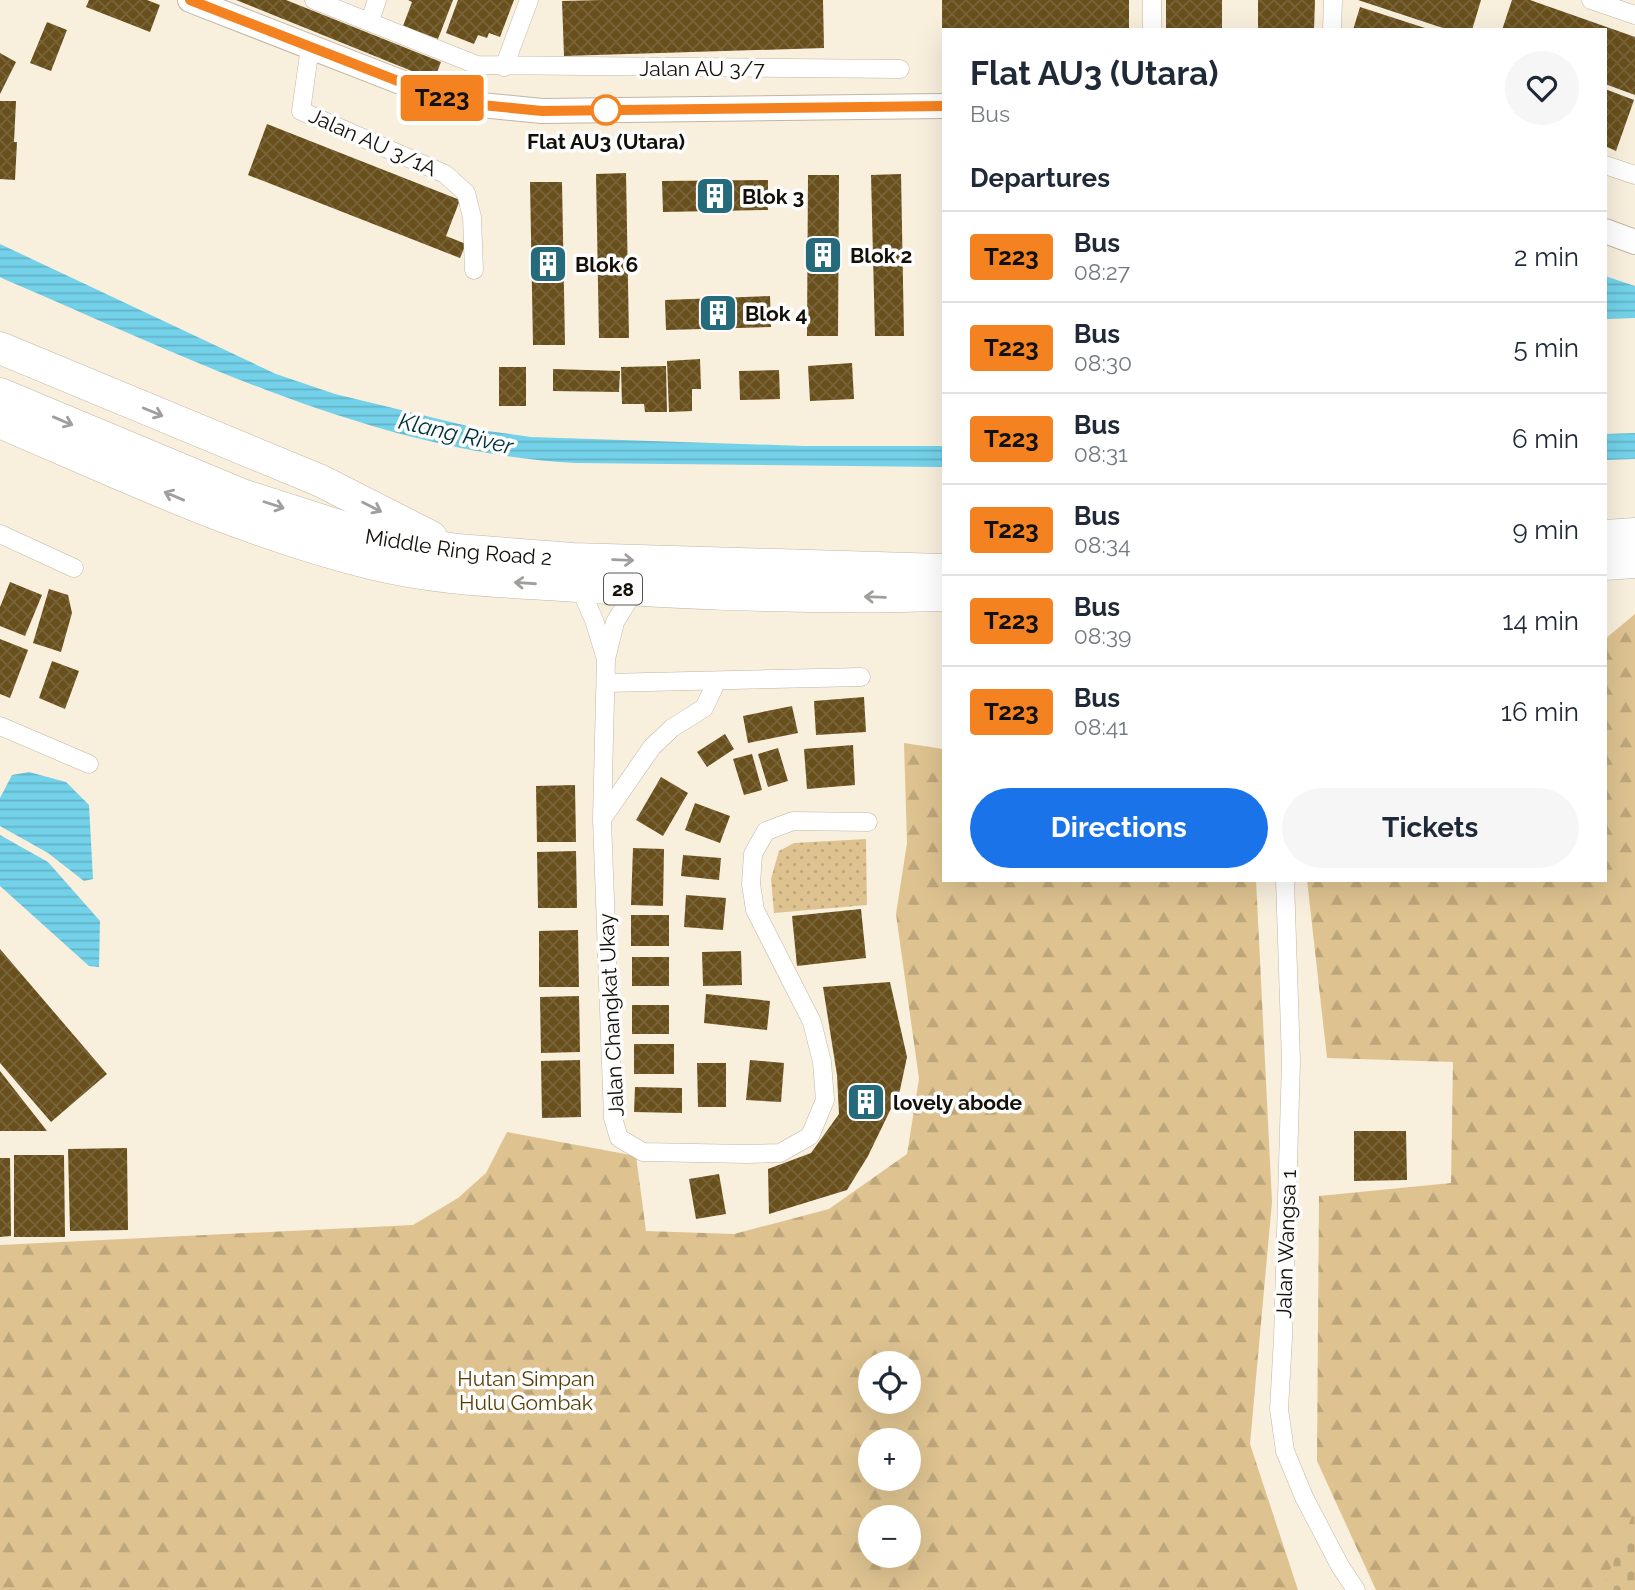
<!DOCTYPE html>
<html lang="en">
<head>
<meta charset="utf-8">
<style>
	:root { --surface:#fff; --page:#f6f6f7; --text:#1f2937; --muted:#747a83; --line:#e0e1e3; --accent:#1a73e8 }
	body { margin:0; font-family:Raleway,sans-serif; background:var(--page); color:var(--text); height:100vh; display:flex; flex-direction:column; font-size:26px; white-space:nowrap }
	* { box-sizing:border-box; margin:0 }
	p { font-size:23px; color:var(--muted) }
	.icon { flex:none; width:38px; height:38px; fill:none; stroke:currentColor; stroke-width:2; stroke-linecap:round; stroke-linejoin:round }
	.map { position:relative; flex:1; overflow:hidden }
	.side { position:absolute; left:942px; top:28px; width:665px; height:854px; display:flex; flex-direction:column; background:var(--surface); border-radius:0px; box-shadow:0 7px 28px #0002 }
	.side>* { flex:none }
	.badge { padding:0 14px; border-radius:5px; font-size:24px; line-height:46px }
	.fabs { position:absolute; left:858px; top:1351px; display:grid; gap:14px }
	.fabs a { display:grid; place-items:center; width:63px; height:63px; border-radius:50%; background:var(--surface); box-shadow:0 7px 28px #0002; font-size:35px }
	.map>.badge { position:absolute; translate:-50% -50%; box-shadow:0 0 0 4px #fff }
	h2 { padding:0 28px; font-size:26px; line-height:63px }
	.round { display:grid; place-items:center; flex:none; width:74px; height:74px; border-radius:37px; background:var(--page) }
	.head { display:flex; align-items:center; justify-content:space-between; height:119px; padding:0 28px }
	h1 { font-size:33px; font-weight:700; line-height:52px }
	.button { display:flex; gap:14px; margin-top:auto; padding:14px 28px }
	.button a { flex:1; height:80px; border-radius:42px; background:var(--accent); color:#fff; font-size:28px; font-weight:700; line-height:80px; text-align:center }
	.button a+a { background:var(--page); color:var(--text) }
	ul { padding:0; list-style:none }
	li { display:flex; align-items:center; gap:21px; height:91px; padding:0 28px; border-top:2px solid var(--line) }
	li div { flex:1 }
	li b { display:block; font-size:26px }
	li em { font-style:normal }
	li .badge { min-width:77px; font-weight:700; text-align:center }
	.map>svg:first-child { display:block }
</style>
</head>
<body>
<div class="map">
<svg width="1635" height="1590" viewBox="0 0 1635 1590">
	<defs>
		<pattern id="grass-dots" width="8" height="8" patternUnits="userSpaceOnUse" patternTransform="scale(1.75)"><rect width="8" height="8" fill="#dec390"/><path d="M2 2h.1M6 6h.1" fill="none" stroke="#bea67b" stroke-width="1.8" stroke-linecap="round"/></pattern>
		<pattern id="forest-firs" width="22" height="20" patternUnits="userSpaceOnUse" patternTransform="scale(1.75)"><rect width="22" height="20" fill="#dec390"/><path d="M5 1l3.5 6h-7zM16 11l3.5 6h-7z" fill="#bea67b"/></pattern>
		<pattern id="cemetery-stones" width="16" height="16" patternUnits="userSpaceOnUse" patternTransform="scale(1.75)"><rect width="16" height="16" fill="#dec390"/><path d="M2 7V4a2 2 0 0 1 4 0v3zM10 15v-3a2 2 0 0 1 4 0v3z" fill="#bea67b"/></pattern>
		<pattern id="water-rules" width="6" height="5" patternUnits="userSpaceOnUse" patternTransform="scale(1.75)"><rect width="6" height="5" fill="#73d2e9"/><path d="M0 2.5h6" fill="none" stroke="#63b3c6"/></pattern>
		<pattern id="building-cross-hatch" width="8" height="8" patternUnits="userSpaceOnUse" patternTransform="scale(1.75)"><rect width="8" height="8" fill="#684f1b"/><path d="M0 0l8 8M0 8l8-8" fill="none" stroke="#78643a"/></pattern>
	</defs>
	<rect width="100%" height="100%" fill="#f9efdd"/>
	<path fill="url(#grass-dots)" d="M866 839 867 905 774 913 771 879 779 851 794 843Z"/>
	<path fill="url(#forest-firs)" fill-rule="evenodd" d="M1635 614V1590H1376L1317 1461 1319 1196 1451 1183 1453 1062 1327 1058 1307 880H1605V639Z
		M904 743 943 749V880H1256L1272 1202 1250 1444 1298 1590H0V1245L413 1225 458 1198 486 1173 507 1132 636 1156 646 1231 734 1234 829 1209 907 1154 919 1079 896 914 907 843ZM870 1363H908V1402H870ZM870 1440H908V1479H870ZM870 1517H908V1556H870Z"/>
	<path fill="url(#cemetery-stones)" d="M1635 1509V1590H1602Z"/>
	<path fill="url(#water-rules)" d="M0 244 276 374 335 394 488 431 531 437 804 446H943V467L576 463C374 452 189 358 6 280L0 277Z
		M1605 276 1635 286V318L1605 319Z
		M1635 433V459L1605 460V434Z
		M29 772 66 782 89 805 93 879 84 881 48 853 0 826V798L12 775Z
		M0 835 48 862 100 921 99 967 89 966 0 886Z"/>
	<path fill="url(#building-cross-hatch)" d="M89 0H147L160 5 150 32 86 7Z
		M236 0H286L441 62 434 80Z
		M408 0H453L438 39 403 26 412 2Z
		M458 0H514L500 37 489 33 487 38 478 35 474 44 446 33Z
		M603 0H823L824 48 564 56 562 1Z
		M942 0H1129V30L942 29Z
		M1166 0H1222V30H1166Z
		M1258 0H1315L1314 30H1258Z
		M1358 0H1481L1472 30H1449Z
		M1512 0H1530L1635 37V95L1605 84V30H1502Z
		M1360 7 1428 29V30H1353Z
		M47 22 67 30 51 71 30 63Z
		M0 53 16 62 0 94Z
		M1605 89 1634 100 1616 151 1605 146Z
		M0 101H16L14 142H17L15 180 0 179Z
		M267 124 460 200 446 236 466 244 460 258 248 175Z
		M626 173 629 338H599L596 174Z
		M901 174 904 336H875L871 175Z
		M808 175H839L838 336H807Z
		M768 180V210L663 212 662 181Z
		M530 182H562L565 345H533Z
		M770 296 771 327 666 330 665 300Z
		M700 359 701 389H692V411L669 412 667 361Z
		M852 363 854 399 810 401 808 366Z
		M666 366 667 412H645L644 404H622L621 367Z
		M499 367H526V406H499Z
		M553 369 620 371 619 392 553 391Z
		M779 370 780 399 740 400 739 371Z
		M10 582 42 595 25 636 0 626V607Z
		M49 589 68 595 72 613 61 652 33 643Z
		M0 639 28 650 10 698 0 694Z
		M52 661 79 671 65 709 39 698Z
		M864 697 866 732 816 735 814 701Z
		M792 706 798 733 748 743 743 716Z
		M725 734 734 749 707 767 697 752Z
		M853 745 855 785 807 789 804 749Z
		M778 748 788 781 768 787 758 754Z
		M752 754 762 790 744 795 733 759Z
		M661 777 688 793 663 836 636 820Z
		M575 785 576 842H537L536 786Z
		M695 803 730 816 720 843 685 830Z
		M633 848 664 849 663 906 631 905Z
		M576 851 577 908H538L537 852Z
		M683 855 721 858 719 880 681 876Z
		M686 895 726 898 723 930 684 927Z
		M861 909 866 958 797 966 792 916Z
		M631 915H669V946H631Z
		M578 930 579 987H539V931Z
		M0 949 107 1074 51 1122 0 1063Z
		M741 951 742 985 703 986 702 952Z
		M632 957H669V986H632Z
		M890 982 907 1057 900 1090 868 1156 847 1190 769 1214 768 1169 811 1153 839 1114 837 1075 823 987Z
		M706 994 770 1001 767 1030 704 1023Z
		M579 996 580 1052 541 1053 540 997Z
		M632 1005H669V1034H632Z
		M634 1044H674V1074H634Z
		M580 1060 581 1117 542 1118 541 1061Z
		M750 1060 784 1063 781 1102 746 1100Z
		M697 1063H726V1107H698Z
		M0 1071 47 1131H0Z
		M635 1087 682 1088V1113L634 1112Z
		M1354 1131H1406L1407 1180 1354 1181Z
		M127 1148 128 1230 70 1231 68 1149Z
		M14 1155H64L65 1237H14Z
		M0 1158H10L11 1236 0 1237Z
		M719 1174 726 1214 696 1219 689 1179Z"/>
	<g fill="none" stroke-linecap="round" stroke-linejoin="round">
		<g stroke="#c0b6a5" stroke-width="19">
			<path id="street" d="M314 0 477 65 900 69
				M1152 0V30
				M1591 0 1635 15
				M370 21 377 0
				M1332 30 1333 0
				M310 47 301 111 445 174 466 193 472 217 474 270
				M504 67 529 0
				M1605 165 1635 175
				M0 534 74 568
				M579 586 594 620 606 659
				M635 590 615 622 606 659 602 819 613 1118 619 1138 643 1152 747 1154 780 1153 810 1136 825 1100 822 1062 812 1022 755 910 751 884 753 854 766 831 793 821 868 822
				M606 683 861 677
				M0 726 89 764
				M602 819 652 747 672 728 704 708 717 681
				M1285 880 1291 1061 1283 1338 1279 1409 1285 1451 1304 1497 1340 1566 1356 1590"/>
		</g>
		<g stroke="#c0b6a5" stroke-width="26">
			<path id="secondary" d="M190 0 439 97 471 104 542 111 943 106
				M1605 231 1635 242"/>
		</g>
		<g stroke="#c0b6a5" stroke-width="33">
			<g id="highway">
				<path d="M0 348 321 481 431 537"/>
				<path id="s1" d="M0 394 242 495 370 536 457 550 573 559 943 570"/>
				<path d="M0 422C121 474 241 531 370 563 433 579 499 581 563 585 689 594 817 599 943 595"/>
				<path d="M1605 536 1635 534"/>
				<path d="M1605 564 1635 562"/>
			</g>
		</g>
		<use href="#street" stroke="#fff" stroke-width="18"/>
		<use href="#secondary" stroke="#fff" stroke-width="24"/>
		<use href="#highway" stroke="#fff" stroke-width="32"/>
	</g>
	<defs><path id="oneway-shaft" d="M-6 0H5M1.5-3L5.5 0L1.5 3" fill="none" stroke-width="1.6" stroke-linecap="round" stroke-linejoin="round" transform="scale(1.75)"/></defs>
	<g stroke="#a19f9d">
		<use href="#oneway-shaft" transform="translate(153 412) rotate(22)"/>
		<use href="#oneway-shaft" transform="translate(63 421) rotate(23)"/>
		<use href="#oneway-shaft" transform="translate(174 496) rotate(-157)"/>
		<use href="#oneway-shaft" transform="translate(274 505) rotate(18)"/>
		<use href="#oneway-shaft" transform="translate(372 507) rotate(27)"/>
		<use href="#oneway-shaft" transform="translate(623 560) rotate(2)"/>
		<use href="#oneway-shaft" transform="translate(525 583) rotate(-176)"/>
		<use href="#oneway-shaft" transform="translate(875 597) rotate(-178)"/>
	</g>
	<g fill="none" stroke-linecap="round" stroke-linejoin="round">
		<g stroke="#fff" stroke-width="16">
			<path id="line" d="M190 0 439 97 471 104 542 111 943 106"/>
		</g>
		<use href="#line" stroke="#f58220" stroke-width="10"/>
	</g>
	<defs>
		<g id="building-square" transform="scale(2.0125)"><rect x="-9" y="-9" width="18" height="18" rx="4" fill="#266b7b" stroke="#fdfdfd"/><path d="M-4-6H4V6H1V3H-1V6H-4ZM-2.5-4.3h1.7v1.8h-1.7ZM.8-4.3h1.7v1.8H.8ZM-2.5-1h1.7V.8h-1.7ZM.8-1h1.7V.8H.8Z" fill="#fff"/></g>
	</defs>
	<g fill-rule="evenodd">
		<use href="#building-square" x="715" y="196"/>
		<use href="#building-square" x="823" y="255"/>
		<use href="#building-square" x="548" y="264"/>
		<use href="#building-square" x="718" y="313"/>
		<use href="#building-square" x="866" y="1102"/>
	</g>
	<circle fill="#fff" stroke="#f58220" stroke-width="3.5" cx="606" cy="110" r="14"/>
	<g text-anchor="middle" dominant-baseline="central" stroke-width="7" stroke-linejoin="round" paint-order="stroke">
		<rect fill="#fdfdfd" stroke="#595652" stroke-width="2" x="604" y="573.5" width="38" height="31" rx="5"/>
		<g font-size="19" font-weight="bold" fill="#130f09">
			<text x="623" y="589">28</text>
		</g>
		<g font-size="21" fill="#130f09" stroke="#fdfdfd">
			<text x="702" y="68">Jalan AU 3/7</text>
			<text transform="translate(373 142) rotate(24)">Jalan AU 3/1A</text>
			<text stroke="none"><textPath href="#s1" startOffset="486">Middle Ring Road 2</textPath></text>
			<text transform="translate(611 1015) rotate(-93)">Jalan Changkat Ukay</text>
			<text transform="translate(1286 1244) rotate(-88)">Jalan Wangsa 1</text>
		</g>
		<g font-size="21" font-weight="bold" fill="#130f09" stroke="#fdfdfd">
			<text x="606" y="141">Flat AU3 (Utara)</text>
		</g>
		<g font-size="21" font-weight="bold" fill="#130f09" stroke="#fdfdfd" text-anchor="start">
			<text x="742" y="196">Blok 3</text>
			<text x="850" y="255">Blok 2</text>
			<text x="575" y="264">Blok 6</text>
			<text x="745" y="313">Blok 4</text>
			<text x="893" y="1102">lovely abode</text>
		</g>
		<g font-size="21" fill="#553d04" stroke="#fdfdfd">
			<text x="526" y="1378">Hutan Simpan<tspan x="526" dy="24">Hulu Gombak</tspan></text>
		</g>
		<g font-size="23" font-style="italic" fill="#01303a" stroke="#fdfdfd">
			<text transform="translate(456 433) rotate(13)">Klang River</text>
		</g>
	</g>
</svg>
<div class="fabs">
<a><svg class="icon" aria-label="locate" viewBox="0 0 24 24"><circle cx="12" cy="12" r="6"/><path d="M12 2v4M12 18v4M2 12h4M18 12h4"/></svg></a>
<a>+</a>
<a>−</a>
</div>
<b class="badge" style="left:442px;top:98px;background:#f58220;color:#111">T223</b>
<section class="side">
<div class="head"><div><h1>Flat AU3 (Utara)</h1><p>Bus</p></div><a class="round"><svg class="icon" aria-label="heart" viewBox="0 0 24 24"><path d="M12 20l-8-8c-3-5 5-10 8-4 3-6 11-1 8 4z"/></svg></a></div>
<h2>Departures</h2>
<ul>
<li><span class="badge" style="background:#f58220;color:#111">T223</span><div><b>Bus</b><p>08:27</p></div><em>2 min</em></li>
<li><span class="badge" style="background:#f58220;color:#111">T223</span><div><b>Bus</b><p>08:30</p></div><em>5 min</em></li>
<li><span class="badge" style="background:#f58220;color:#111">T223</span><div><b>Bus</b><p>08:31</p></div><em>6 min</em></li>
<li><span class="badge" style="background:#f58220;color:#111">T223</span><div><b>Bus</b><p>08:34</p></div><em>9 min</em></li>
<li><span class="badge" style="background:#f58220;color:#111">T223</span><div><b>Bus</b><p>08:39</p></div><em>14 min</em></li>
<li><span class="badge" style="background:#f58220;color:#111">T223</span><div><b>Bus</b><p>08:41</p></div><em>16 min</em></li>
</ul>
<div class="button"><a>Directions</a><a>Tickets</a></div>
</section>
</div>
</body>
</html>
